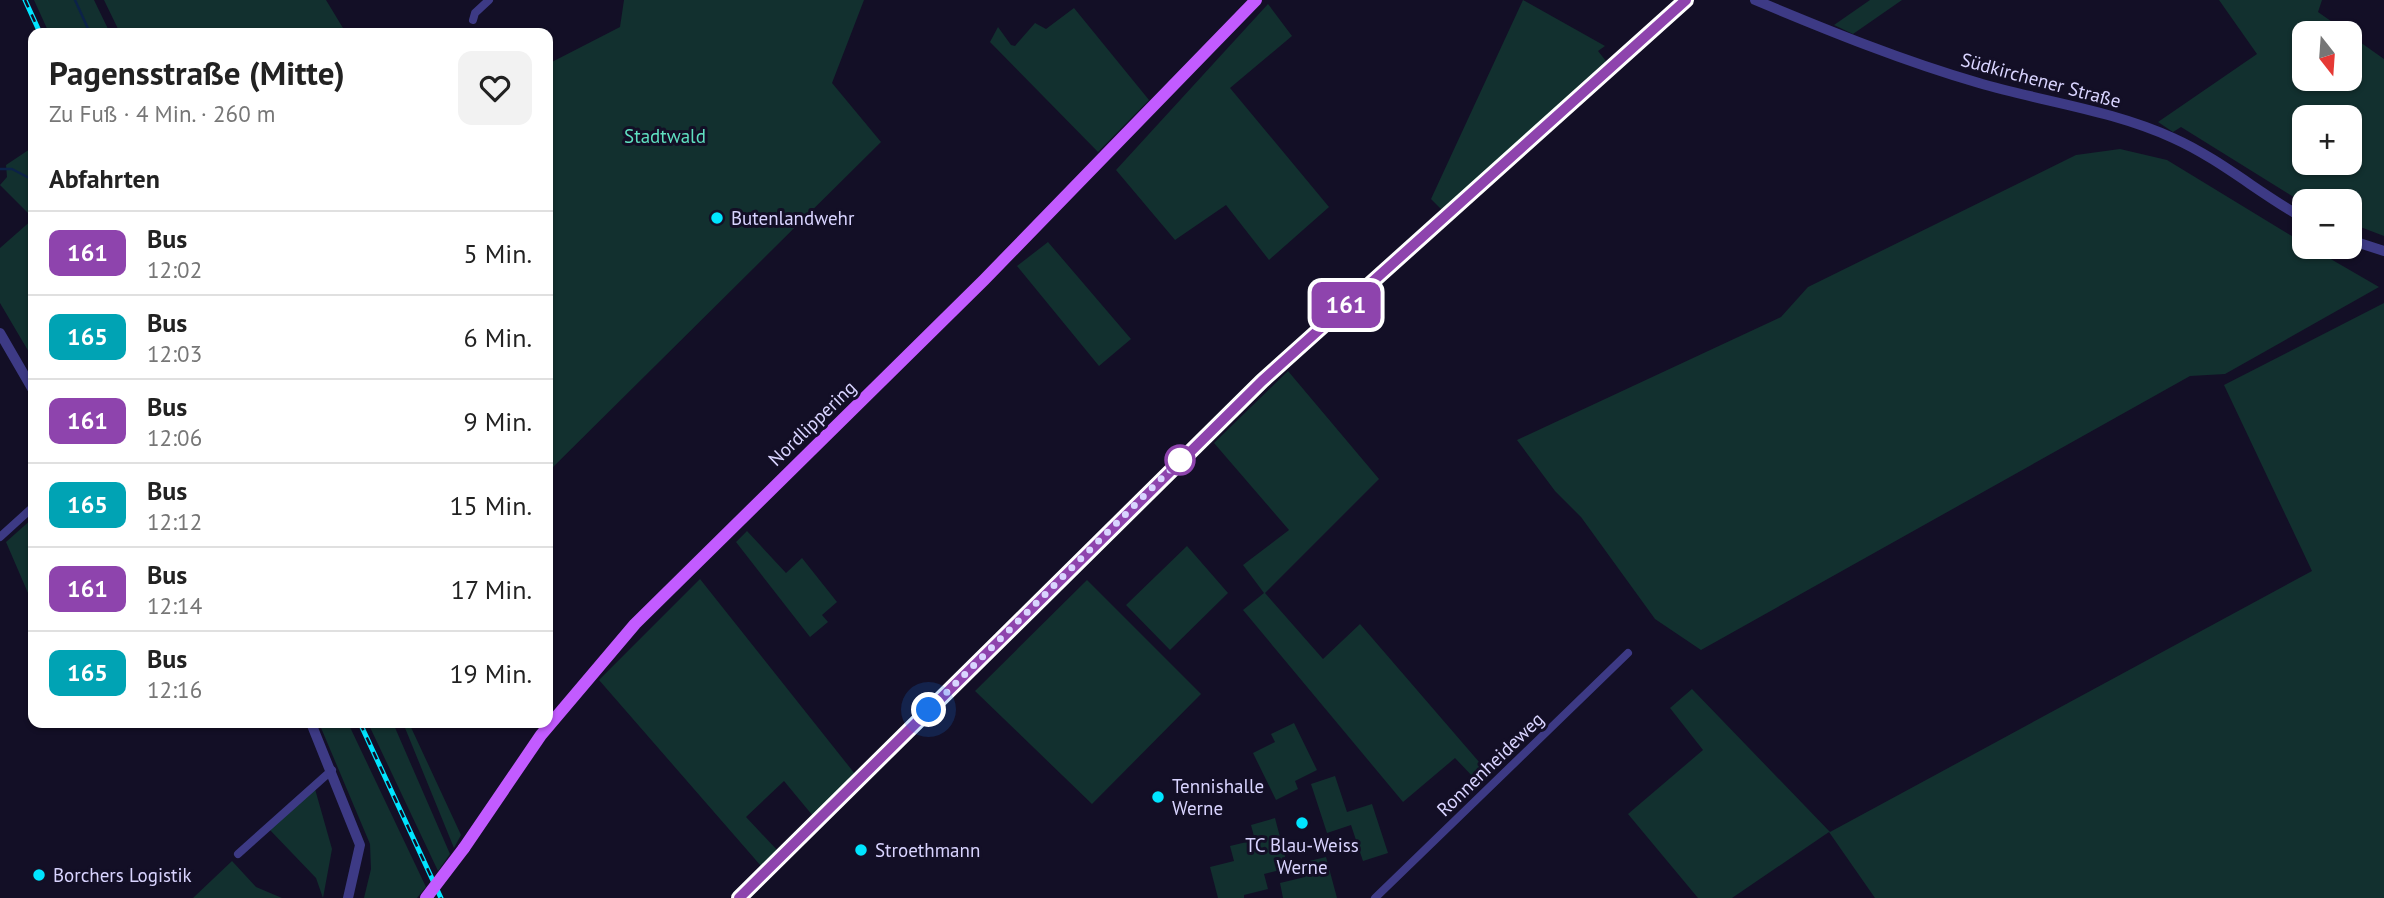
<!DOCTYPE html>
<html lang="de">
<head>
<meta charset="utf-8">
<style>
	:root { --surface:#fff; --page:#f2f2f2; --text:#222; --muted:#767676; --line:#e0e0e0 }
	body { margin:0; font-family:"PT Sans",sans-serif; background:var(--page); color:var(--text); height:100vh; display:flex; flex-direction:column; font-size:26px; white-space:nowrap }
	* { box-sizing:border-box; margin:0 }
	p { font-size:23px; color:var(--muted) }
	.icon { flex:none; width:38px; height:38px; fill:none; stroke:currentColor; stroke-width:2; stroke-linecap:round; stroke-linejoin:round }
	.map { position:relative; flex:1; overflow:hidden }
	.side { position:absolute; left:28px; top:28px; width:525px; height:700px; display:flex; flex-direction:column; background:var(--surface); border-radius:14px; box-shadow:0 2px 5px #0004 }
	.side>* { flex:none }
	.badge { padding:0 14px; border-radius:10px; font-size:24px; line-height:46px }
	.needle { width:46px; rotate:163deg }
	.buttons { position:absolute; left:2292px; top:21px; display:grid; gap:14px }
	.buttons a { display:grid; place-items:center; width:70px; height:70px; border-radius:14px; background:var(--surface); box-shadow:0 2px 5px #0004; font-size:35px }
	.you { position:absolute; width:35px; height:35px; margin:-18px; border:5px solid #fff; border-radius:50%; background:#1a73e8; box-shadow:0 0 0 10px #1a73e833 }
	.map>.badge { position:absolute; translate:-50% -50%; box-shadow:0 0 0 4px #fff }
	h2 { padding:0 21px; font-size:26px; line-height:63px }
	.round { display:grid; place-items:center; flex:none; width:74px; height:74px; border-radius:14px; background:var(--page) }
	.headline { display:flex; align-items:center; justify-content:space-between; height:119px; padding:0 21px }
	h1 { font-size:33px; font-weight:700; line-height:52px }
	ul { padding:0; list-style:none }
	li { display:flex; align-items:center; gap:21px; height:84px; padding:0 21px; border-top:2px solid var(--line) }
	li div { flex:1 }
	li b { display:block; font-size:26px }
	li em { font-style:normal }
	li .badge { min-width:77px; font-weight:700; text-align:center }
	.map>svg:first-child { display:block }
</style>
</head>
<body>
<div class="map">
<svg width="2384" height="898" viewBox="0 0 2384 898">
	<rect width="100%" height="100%" fill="#130f26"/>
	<path fill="#12302f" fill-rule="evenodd" d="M34 0H94L110 33H49Z
		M104 0H326L346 33H120Z
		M624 0H864L832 83 881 142 548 472V64L620 27Z
		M1523 0 1605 46 1598 51 1606 61 1442 210 1431 199Z
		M1870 0H1902L1853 34 1834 25Z
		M2219 0H2322L2318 12 2348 33H2305V79H2350V35L2384 59V236L2350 223V201H2305V204L2181 127 2173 132 2158 122 2257 54ZM2350 117V163H2305V117Z
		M1268 4 1292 36 1230 88 1329 207 1269 260 1226 205 1175 240 1116 170Z
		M1074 8 1149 100 1098 152 990 42 998 27 1011 45 1015 46 1035 23 1046 29Z
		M33 147V218L0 185 7 177 6 165Z
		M2120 149 2167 160 2305 244V247H2310L2379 287 2225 374 2190 376 1701 650 1655 619 1581 517 1555 491 1517 440 1781 317 1808 287 2076 155Z
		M33 219V359L0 303V248Z
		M1048 242 1131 339 1099 366 1017 266Z
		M2384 303V898H1875L1829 832 1732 898H1698L1628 814 1703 750 1670 708 1692 689 1830 832 2312 571 2224 385Z
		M1288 371 1379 479 1265 593 1323 659 1360 624 1486 770 1475 779 1455 758 1403 802 1243 610 1264 593 1243 565 1289 530 1214 443Z
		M33 518V591L28 593 6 542Z
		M747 531 786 573 802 558 837 602 822 615 828 622 810 637 736 542Z
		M1187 546 1228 593 1170 650 1126 605Z
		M700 579 855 774 813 816 784 781 746 817 778 851 761 866 599 680Z
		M1087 580 1201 694 1092 804 975 691Z
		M319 723H348L426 887 417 898H364L371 869 370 844Z
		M368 723H393L450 854 438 871Z
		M403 723H409L461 835 454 848Z
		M1294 723 1317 770 1295 781 1298 789 1276 800 1253 753 1275 742 1271 734Z
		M1335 776 1347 812 1372 804 1388 853 1363 861 1351 825 1327 833 1311 784Z
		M315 789 332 849 323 898 316 878 269 829Z
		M1275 818 1288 868 1264 874 1268 889 1244 895V898H1218L1210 867 1234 861 1230 846 1255 840 1251 825Z
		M1326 857 1337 898H1283L1280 883 1305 877 1301 863Z
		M232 861 256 887 282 898H193Z"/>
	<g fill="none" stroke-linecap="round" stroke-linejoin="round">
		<path stroke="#0c2248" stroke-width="2.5" d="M75 0 90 33
			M0 169H12L33 180"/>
		<path stroke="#3d3a85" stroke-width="8" d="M473 20 475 13 489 0
			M0 537 33 507
			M238 854 332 770
			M739 898 1262 381 1686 0
			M1375 898 1628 653"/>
		<path stroke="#3d3a85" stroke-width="10" d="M1755 0C1829 31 1903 61 1979 83 2044 102 2112 110 2173 138 2220 159 2260 194 2305 219
			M2350 240 2384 251
			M0 333 33 390
			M311 723 360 845 348 898"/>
		<path stroke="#c25bff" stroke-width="12" d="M464 848 541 735 635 624 984 280 1256 0"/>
		<g stroke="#00e5ff" stroke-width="5">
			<path id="rail" d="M25 0 40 33
				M360 723 441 898"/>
		</g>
		<use href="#rail" stroke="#130f26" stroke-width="2.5" stroke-dasharray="8" stroke-linecap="butt"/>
		<path stroke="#c25bff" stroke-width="12" d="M426 898 464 848"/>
	</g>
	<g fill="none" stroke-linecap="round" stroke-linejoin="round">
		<g stroke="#fff" stroke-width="16">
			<path id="line" d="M739 898 1262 381 1686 0"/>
		</g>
		<use href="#line" stroke="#8e44ad" stroke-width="10"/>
		<path stroke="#d9d4ff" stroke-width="7" stroke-dasharray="0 12.6" d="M929 710 1180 460"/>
	</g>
	<g fill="#00e5ff" stroke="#130f26" stroke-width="2.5">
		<circle cx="717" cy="218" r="7"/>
		<circle cx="1158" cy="797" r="7"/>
		<circle cx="1302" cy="823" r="7"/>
		<circle cx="861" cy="850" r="7"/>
		<circle cx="39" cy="875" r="7"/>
	</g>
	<circle fill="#fff" stroke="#8e44ad" stroke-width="3.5" cx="1180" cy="460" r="14"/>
	<g text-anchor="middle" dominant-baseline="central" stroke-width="6" stroke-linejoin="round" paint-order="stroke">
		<g font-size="19" fill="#d9d4ff" stroke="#130f26">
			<text transform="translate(2041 80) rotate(15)">Südkirchener Straße</text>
			<text transform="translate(812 423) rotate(-44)">Nordlippering</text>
			<text transform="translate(1490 764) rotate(-44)">Ronnenheideweg</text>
		</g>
		<g font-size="19" fill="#5fe0c0" stroke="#130f26">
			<text x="665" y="136">Stadtwald</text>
		</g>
		<g font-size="19" fill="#d9d4ff" stroke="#130f26" text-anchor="start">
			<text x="731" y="218">Butenlandwehr</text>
			<text x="1172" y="786">Tennishalle<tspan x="1172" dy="22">Werne</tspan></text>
			<text x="1302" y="845" text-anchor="middle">TC Blau-Weiss<tspan x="1302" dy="22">Werne</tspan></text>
			<text x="875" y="850">Stroethmann</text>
			<text x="53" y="875">Borchers Logistik</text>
		</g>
	</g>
</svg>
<div class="buttons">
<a><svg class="needle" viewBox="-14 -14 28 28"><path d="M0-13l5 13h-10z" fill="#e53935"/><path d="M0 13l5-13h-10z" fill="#767676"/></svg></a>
<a>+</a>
<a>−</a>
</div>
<div class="you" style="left:929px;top:710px"></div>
<b class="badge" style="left:1346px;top:305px;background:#8e44ad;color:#fff">161</b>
<section class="side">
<div class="headline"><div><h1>Pagensstraße (Mitte)</h1><p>Zu Fuß · 4 Min. · 260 m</p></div><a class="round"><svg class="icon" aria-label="heart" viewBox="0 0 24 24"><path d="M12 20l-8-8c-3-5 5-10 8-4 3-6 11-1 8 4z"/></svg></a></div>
<h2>Abfahrten</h2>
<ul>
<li><span class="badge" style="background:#8e44ad;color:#fff">161</span><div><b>Bus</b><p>12:02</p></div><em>5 Min.</em></li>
<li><span class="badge" style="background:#00a3b4;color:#fff">165</span><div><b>Bus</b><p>12:03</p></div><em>6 Min.</em></li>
<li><span class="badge" style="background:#8e44ad;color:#fff">161</span><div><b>Bus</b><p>12:06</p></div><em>9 Min.</em></li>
<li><span class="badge" style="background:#00a3b4;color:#fff">165</span><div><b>Bus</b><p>12:12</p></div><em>15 Min.</em></li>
<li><span class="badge" style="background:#8e44ad;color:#fff">161</span><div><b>Bus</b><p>12:14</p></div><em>17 Min.</em></li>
<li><span class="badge" style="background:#00a3b4;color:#fff">165</span><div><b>Bus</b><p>12:16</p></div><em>19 Min.</em></li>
</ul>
</section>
</div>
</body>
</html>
